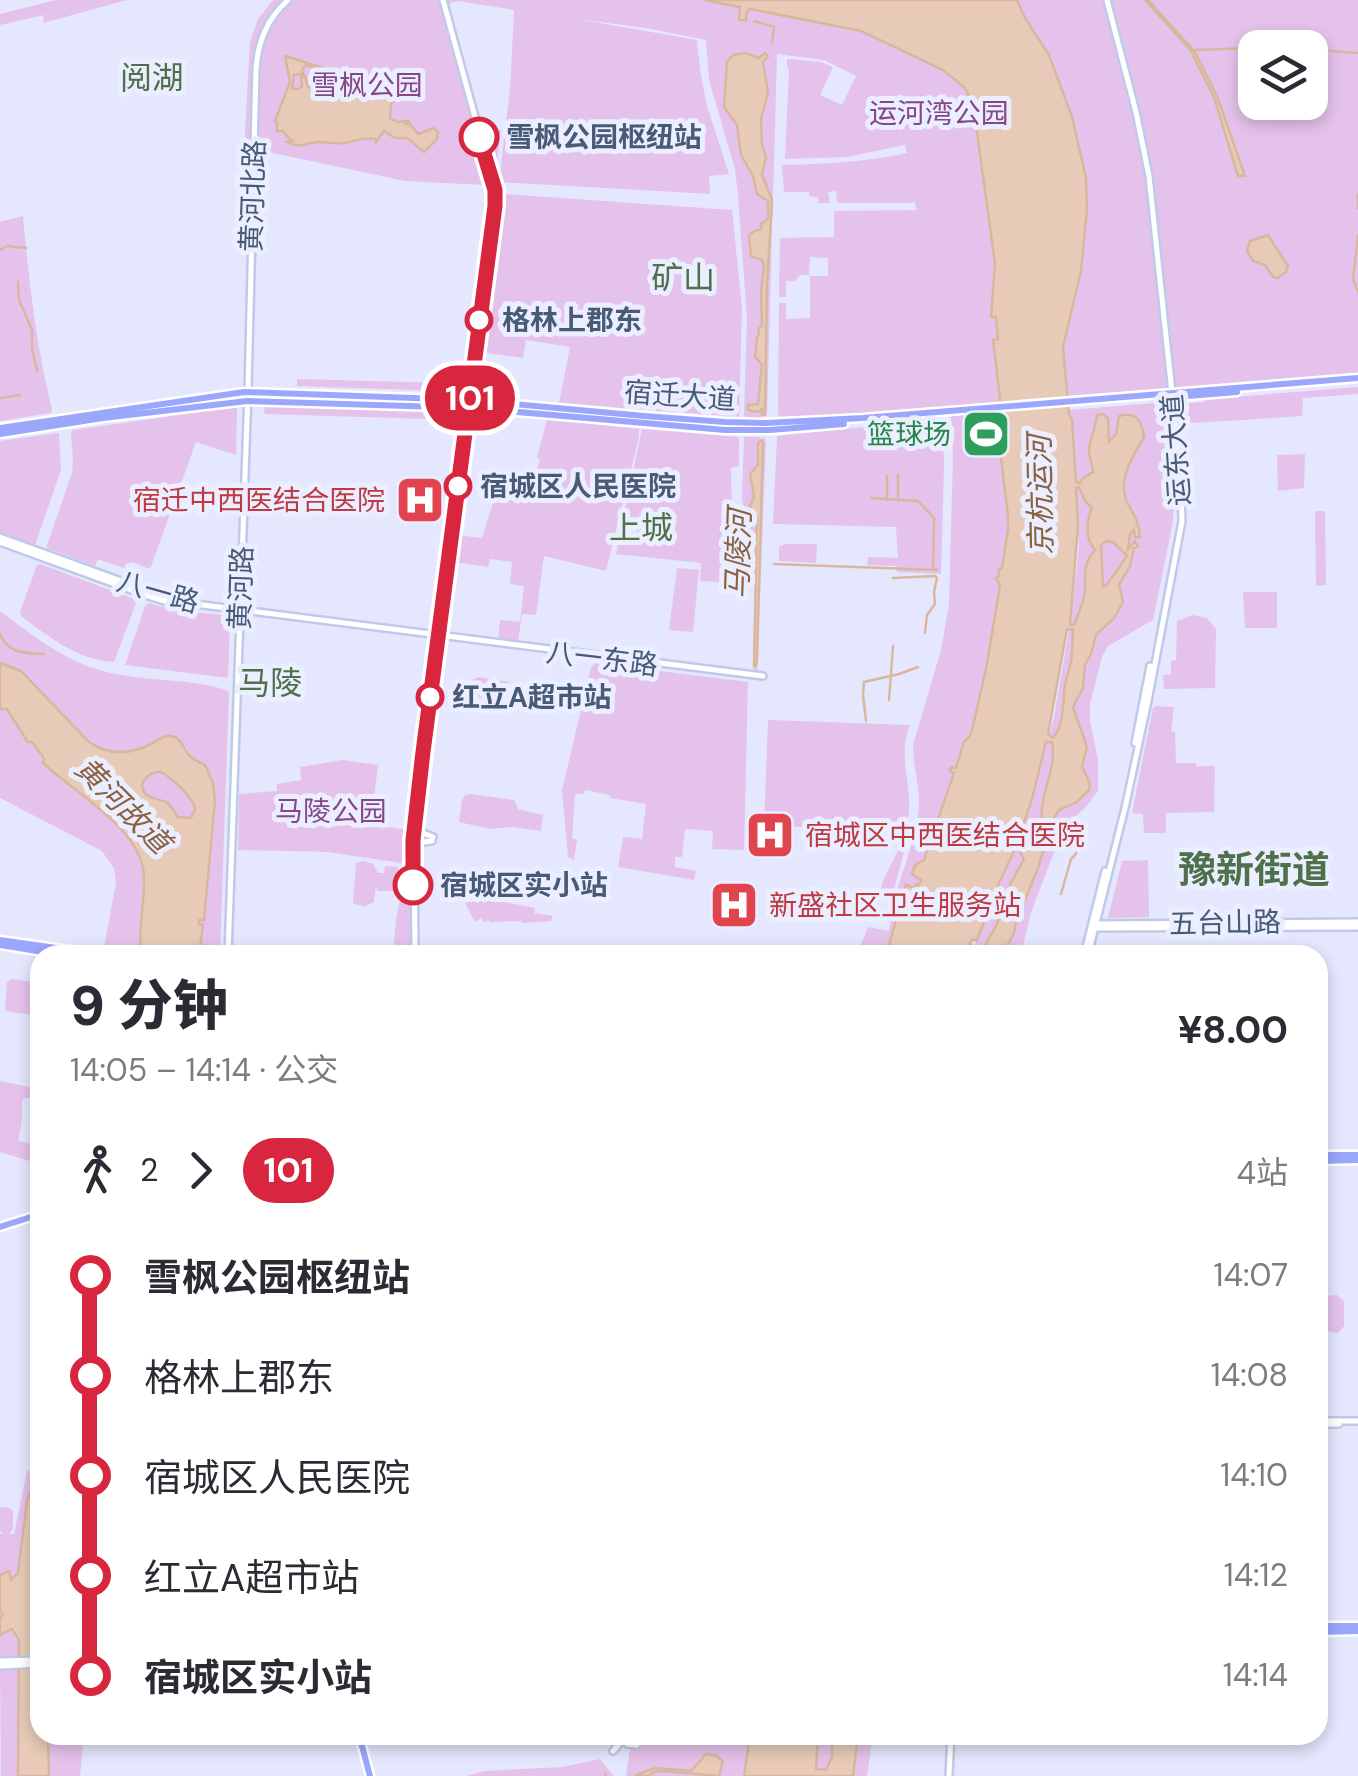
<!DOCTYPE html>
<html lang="zh">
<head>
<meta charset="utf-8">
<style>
	:root { --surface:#fff; --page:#f2f2f3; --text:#2b2b33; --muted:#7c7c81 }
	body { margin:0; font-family:"DM Sans","Noto Sans SC",sans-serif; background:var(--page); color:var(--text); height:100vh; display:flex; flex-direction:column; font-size:38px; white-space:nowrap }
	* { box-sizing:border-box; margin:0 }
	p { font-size:32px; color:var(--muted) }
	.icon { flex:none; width:55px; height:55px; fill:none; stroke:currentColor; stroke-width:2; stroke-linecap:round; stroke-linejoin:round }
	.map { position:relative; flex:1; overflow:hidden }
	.panel { position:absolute; left:30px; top:945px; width:1298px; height:800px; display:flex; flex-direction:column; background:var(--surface); border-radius:30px; box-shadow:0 5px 15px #0003 }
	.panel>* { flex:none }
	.badge { padding:0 20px; border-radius:32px; font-size:35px; line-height:65px }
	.fabs { position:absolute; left:1238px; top:30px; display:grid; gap:20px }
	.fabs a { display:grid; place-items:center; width:90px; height:90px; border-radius:20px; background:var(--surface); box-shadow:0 5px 15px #0003; font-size:50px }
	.map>.badge { position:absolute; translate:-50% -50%; box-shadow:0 0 0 5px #fff }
	.legs { display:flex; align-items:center; gap:15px; height:110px; padding:0 40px; font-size:32px }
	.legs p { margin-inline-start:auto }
	.headline { display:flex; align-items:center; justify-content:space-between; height:170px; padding:0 40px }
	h1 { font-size:55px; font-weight:800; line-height:75px }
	ul { padding:0 40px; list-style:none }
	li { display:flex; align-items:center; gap:35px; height:100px; font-size:38px }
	li i { display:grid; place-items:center; width:15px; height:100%; margin:0 12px; background:currentColor }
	li i::after { content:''; width:25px; height:25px; margin:-12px; border:8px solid; border-radius:50%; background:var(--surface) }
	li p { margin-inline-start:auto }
	li:first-child i { background:linear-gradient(#0000 50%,currentColor 0) }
	li:last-child i { background:linear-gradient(currentColor 50%,#0000 0) }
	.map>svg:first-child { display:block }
</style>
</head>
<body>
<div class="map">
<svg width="1358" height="1776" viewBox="0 0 1358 1776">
	<rect width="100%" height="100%" fill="#e4e7fd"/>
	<path fill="#e5c2eb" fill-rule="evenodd" d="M56 0H127L43 23 44 15 0 25V14Z
		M273 0H1358V375L1002 403V417L997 418C1001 459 1021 542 996 578L1000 585C995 616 982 723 964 742L924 861 915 866 914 869 921 880 919 885 914 888 907 885 909 890 889 946 884 953 885 955H857L868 927 889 931C891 923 890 915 892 907 900 877 913 847 918 816 922 791 913 769 913 745L941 650 949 604 953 457 950 407 849 415 780 417 778 414 779 303H786V319L810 318V276H828V258L810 257 809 275H800L795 281H786V297H779L780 238 834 237V211L917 210 914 201 912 203H837L836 191 828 192 830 203H818V197L809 196V192H784L782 165C824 164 866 162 907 153L905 145 847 157 785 159 789 70 787 67V59L821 62 833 67 820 95 842 105 856 76 824 60 777 54 767 414 759 419 746 418 744 415 747 317 738 196 735 169 709 80 706 40 646 28 577 19 697 40 700 70 707 106 729 174 709 176 710 194 499 182 510 88 514 10 458 1 451 3 449 5 481 125 501 130 495 180 485 185 405 181 259 150 244 151 250 41 258 19ZM1255 48H1310V102H1255Z
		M503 194 732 210 742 307 739 417 559 403 570 347 526 340 523 358 481 352Z
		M23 216C29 281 36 345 52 409L51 413 0 421V222Z
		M297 379 443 383V391L297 386Z
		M1358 387V394L1303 398 1302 416 1178 424V404L1203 402 1208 399Z
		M1168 402 1176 494 1172 527 1153 620 1108 646 1102 657 1090 704V721L1098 760V791L1086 807 1064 827 1031 912 1024 942 1017 955H971L1032 799 1054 717 1072 612 1079 546 1073 420 1069 410Z
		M265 406 456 413 462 416 461 420 264 414Z
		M237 407 236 455 196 442 150 569 132 562 126 564 124 568 98 559 95 566 46 548 72 473 73 461 71 433 73 430Z
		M547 419 639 429V437L606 571 544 556 536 615 522 614 518 642 498 640 500 620 520 622 524 586 510 584 512 562 490 559 488 567 454 562 457 535 482 538 497 490 530 496 540 459 537 458Z
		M943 419 944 468 941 574 897 572V566L867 565 868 557 898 558 896 527 773 524 777 436Z
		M642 429 739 437V466L731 468 732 525 736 526 734 531V554L746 551 752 584 700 581 701 563 616 554 620 536H633L637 532V521L623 519Z
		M57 433 59 434 61 470 35 545 0 532V441Z
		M744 437H759L766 442 757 672H754L753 667 755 581 742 498Z
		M1305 454 1304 488 1278 491 1277 455Z
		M1315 511H1325L1326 585 1316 586Z
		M785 544H817L816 563 779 561V547Z
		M40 564 134 599 136 603 114 662C80 661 47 636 21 616L20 612 37 565Z
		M677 568 699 570 693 632 669 630Z
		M1243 592H1277V628H1245Z
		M149 603C175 611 200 612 228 616L230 618 228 678 125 665 145 606Z
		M0 611C38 640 74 668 122 675 154 681 200 680 229 691L220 955H129L106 951 104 947 116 883 114 868 102 851 0 798Z
		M1193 615 1207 618 1216 629 1215 688 1164 689 1163 675H1171V661L1176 660 1177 621Z
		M595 663 748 682 744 850 712 849 713 831 685 829 682 857H675V867L696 871 694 880 618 867 623 837 642 839 646 804 610 798V795L585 790 584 794H575L572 838 577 840 574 860 568 857 562 790 591 668Z
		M479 677 509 682 507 701 467 695 464 692 465 683Z
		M1155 706 1174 707 1171 731 1175 732 1176 763H1196V766H1215L1214 812 1166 813V833H1144L1143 814 1132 813 1153 708Z
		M768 720 910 725C899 754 908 772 909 801 910 813 906 824 909 833L892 897 884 895V893L880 891 884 878 908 832 764 825Z
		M342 760 378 765 373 808 388 810 386 827 410 830 408 864 328 852 238 850 239 794 277 791V784L301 780 300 767Z
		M471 794 514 800 518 809 543 815 541 831 511 827 490 829 459 822 462 800 465 795Z
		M1148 860 1149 917 1108 918 1122 861Z
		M364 861 373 864 378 873H384L385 866 398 867 396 891H377L376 883 374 902 364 907 353 903 356 863Z
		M407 866 410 868 412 955H393L396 920Z
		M488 899 535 908 534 913 553 916 551 921 522 923 521 921 490 922 488 920 484 922 481 918 475 922 465 903Z
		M11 979 40 983V1016L5 1011 7 982Z
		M0 1081 40 1089V1098H25L22 1101V1119L18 1141 40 1145 39 1164 0 1152Z
		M1318 1290 1320 1291 1321 1317 1322 1291H1326L1327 1296 1337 1295 1344 1301V1326L1338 1333 1326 1331 1325 1335H1322V1318H1318Z
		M27 1471 37 1472 27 1501 23 1593 20 1602 18 1657H0V1534L3 1533 0 1531V1507L10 1508 13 1511V1529L9 1534H14Z
		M18 1668V1776H1L0 1671Z
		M48 1735H84L80 1776H49Z
		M711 1735H750L744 1776H626L630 1749 670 1738 709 1743Z
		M817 1735H873L867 1776H815Z
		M600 1759 614 1776H466L484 1771 562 1767Z"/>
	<path fill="#e7cbb8" stroke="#d9b79e" stroke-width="2.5" fill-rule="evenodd" d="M704 0H1017L1025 18 1049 55 1072 117 1086 178 1087 210 1081 271 1063 347 1069 414 1072 420 1076 482 1080 483 1083 478 1093 472C1093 464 1088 457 1089 448 1091 437 1096 427 1097 415L1103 414 1108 418 1109 442 1116 434 1119 416C1136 411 1142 421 1144 437 1133 456 1116 481 1128 504 1133 513 1139 522 1140 537H1135L1134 530 1130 534 1128 549 1135 541 1138 547 1134 548 1130 566 1119 585 1123 602 1114 618 1096 635 1091 654 1085 665 1083 688 1073 707 1087 747 1082 766 1090 784 1089 790 1077 802 1059 810 1052 821 1038 868 1025 900 1018 908 1014 933 1002 955H885L884 951 889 945 906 885 914 888 916 884 919 885 921 880 912 874 915 865 924 860 954 773 950 771 951 767 956 768 964 742 969 737 972 730 986 669 1000 585 996 578 999 576 998 571 1002 568 1008 529V515L996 418 1002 416 993 340 998 339 996 317H991L995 264 973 103 964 87 943 70 861 31 750 9 747 11 746 21 739 19 740 7ZM1079 487 1085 501 1092 508C1086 522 1085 538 1095 550 1083 564 1085 573 1085 591 1084 603 1078 614 1074 625H1070L1078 526 1076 488ZM1106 541 1113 542 1127 556 1106 586H1103L1101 545ZM1067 629 1073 630C1072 641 1073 650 1071 662 1069 672 1064 682 1064 693 1063 708 1063 726 1053 738L1048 734ZM1046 742H1052C1057 770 1039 794 1042 822L1038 826 1035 836 1027 839 1020 846 1017 843 1032 799ZM1015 849 1019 850 1024 859 1006 892 999 910 998 922 980 954H973L974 948 970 944 972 940H977L999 883Z
		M1145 0H1148L1195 52 1217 96 1245 176H1238L1214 97 1191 51Z
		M745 53 759 58 765 53 768 56 763 62 768 92 761 119 762 145 766 157 762 174 772 200 767 285 765 415 762 414V409L758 412 748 410V405L758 404 762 364 755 357 757 337 759 334 758 330 762 325 761 293 764 265 762 260 751 256 749 236 754 231 761 229V224L768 219V201L757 194 753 176 741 155 737 125 724 107 727 62 733 55Z
		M285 56 340 73 342 75 338 78 337 85 343 91 346 98 382 97 387 90 396 89 400 93 391 104 390 119 398 122 408 121 405 125 409 123 418 134 434 128 438 132 437 139 424 152 407 138H395L384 131 376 142V139C361 137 357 141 344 143 335 144 327 142 319 142 306 143 299 149 287 142L294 141 290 140 283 131H277V122L275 121 290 82ZM306 65 333 75 331 84 311 88 308 86 305 76 301 77 302 86 299 89H292L294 75 303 74 302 70Z
		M1268 235 1288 266 1286 272 1278 278 1273 277 1265 265 1253 261 1247 251 1250 241Z
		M763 440 757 660 756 666H754L757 517 750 506 754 497 750 474 758 465V443Z
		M0 663 21 671 89 742C108 755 128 755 149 745 156 742 162 735 170 736 182 736 183 751 191 757 192 758 203 764 205 765L213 783 215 801 204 920H199V924L203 925 199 955 141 954C138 928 145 902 144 876 142 828 74 793 43 763L44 758 32 742H27C22 730 12 719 7 709H0ZM161 772C172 778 194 798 195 809L191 818 178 817 168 803C157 797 144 801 142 785 145 775 152 772 161 772Z
		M40 1464V1735H48L49 1776H18L19 1640 12 1629 0 1635V1618L3 1614 0 1611V1575L9 1571 11 1580 18 1573 27 1501Z
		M750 1735H818L816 1769 826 1770 832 1757V1735H858L853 1776H744Z
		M706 1754 717 1756 723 1761 719 1776 662 1771 654 1772 649 1776H634L655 1768 691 1771Z"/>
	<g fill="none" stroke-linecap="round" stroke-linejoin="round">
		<path stroke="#d9b79e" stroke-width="2.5" d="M754 21 774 27 772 42
			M1276 48H1285
			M1194 50 1255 48
			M1310 51H1326
			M1330 51 1358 53
			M1358 194V208
			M1358 236 1353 279 1358 292
			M0 250 7 246 26 248
			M18 282 19 300 32 330V349L37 371
			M0 398 20 395
			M887 476V500
			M871 498 918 501 934 518 933 570
			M898 498V475
			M774 564 937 570
			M893 578 935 576 937 578 934 592 935 604 927 615 925 633
			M0 634C8 654 25 653 44 654
			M889 700 893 646
			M866 721 863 695 864 682 899 674 918 667
			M1061 894 1071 859 1075 855 1081 842
			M1049 955 1050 950
			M605 1776 606 1774"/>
		<g stroke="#bfcae9" stroke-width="10">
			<path id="secondary" d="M487 291 499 190
				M0 537 179 602 763 676
				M0 542 145 595 181 606
				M1135 743 1150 666
				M420 828 423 833 433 837
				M418 846 423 842 432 841
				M416 856 440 649
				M1096 924 1358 922
				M1093 928 1358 927
				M228 955 248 391 256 69C258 41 267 19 288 0
				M415 955 414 834 495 190 443 0
				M1084 955 1105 871
				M1088 955 1125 808 1148 701 1182 521 1181 492 1172 393 1149 176 1136 112 1107 0
				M1318 1421H1358
				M1318 1424H1339
				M0 1661 40 1660
				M0 1666 40 1664
				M621 1735 627 1744 637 1745
				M613 1751 619 1744 617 1735
				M949 1776 951 1735"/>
		</g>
		<g stroke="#fff" stroke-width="11">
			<path id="primary" d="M1175 397 1237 392
				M0 428 244 392 470 400 644 416 725 422 766 423 863 418 1358 378
				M0 434 103 418 247 401 472 408 725 430H770L844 424
				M0 940 105 955
				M0 945 62 955
				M1318 1155H1358
				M1318 1161 1358 1160
				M0 1227 40 1214
				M1318 1626H1358
				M1318 1632 1358 1631
				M359 1735 370 1776"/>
		</g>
		<use href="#secondary" stroke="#fff" stroke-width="5"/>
		<use href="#primary" stroke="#9ba6fd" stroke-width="6"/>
	</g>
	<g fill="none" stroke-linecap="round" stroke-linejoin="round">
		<g stroke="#fff" stroke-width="22">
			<path id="line-1" d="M413 885V840L423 752 495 206V190L479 137"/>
		</g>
		<use href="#line-1" stroke="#d7263d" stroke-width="15"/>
	</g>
	<defs>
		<g id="stadium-square" transform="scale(2.5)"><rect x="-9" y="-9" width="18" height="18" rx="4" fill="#2e9e5b" stroke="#ebeeff"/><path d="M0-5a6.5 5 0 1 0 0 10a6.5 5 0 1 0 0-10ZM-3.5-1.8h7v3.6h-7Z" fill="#fff"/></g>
		<g id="hospital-square" transform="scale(2.5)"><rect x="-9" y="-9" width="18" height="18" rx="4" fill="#e0444e" stroke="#ebeeff"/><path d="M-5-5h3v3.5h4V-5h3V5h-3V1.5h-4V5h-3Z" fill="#fff"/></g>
	</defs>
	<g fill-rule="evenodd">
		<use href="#stadium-square" x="986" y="434"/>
		<use href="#hospital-square" x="420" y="500"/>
		<use href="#hospital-square" x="770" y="835"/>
		<use href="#hospital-square" x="734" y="905"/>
	</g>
	<g fill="#fff" stroke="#d7263d" stroke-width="5">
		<circle cx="479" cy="137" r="18"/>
		<circle cx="479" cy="320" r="12"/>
		<circle cx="458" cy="486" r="12"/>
		<circle cx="430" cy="697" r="12"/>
		<circle cx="413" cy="885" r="18"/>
	</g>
	<g text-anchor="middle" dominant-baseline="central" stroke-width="10" stroke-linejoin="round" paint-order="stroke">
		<g font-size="28" fill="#864688" stroke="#ebeeff">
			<text x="367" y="85">雪枫公园</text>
			<text x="939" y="113">运河湾公园</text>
			<text x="331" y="811">马陵公园</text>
		</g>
		<g font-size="28" font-weight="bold" fill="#495a76" stroke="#ebeeff" text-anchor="start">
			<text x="506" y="137">雪枫公园枢纽站</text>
			<text x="502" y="320">格林上郡东</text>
			<text x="480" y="486">宿城区人民医院</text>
			<text x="452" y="697">红立A超市站</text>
			<text x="440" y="885">宿城区实小站</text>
		</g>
		<g font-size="28" fill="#495a76" stroke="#ebeeff">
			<text transform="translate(253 196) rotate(-88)">黄河北路</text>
			<text transform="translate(680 396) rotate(4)">宿迁大道</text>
			<text transform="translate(1176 450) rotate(-94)">运东大道</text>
			<text transform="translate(241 588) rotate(-88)">黄河路</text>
			<text transform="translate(158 592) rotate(16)">八一路</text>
			<text transform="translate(602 659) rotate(7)">八一东路</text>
			<text transform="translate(1225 923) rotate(-1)">五台山路</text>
		</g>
		<g font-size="28" fill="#27864d" stroke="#ebeeff" text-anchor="end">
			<text x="951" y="434">篮球场</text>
		</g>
		<g font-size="28" fill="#be3a42" stroke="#ebeeff" text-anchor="start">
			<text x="385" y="500" text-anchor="end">宿迁中西医结合医院</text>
			<text x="805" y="835">宿城区中西医结合医院</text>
			<text x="769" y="905">新盛社区卫生服务站</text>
		</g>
		<g font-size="30" font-style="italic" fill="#8b6141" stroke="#ebeeff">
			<text transform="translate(1040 495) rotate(-91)">京杭运河</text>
			<text transform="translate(738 554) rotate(-88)">马陵河</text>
			<text transform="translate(123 805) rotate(45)">黄河故道</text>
		</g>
		<g font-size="32" fill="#4e714b" stroke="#ebeeff">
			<text x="152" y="78">阅湖</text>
			<text x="683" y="278">矿山</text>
			<text x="641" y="528">上城</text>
			<text x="270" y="683">马陵</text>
		</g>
		<g font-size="38" font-weight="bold" fill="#4e714b" stroke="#ebeeff">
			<text x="1254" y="870">豫新街道</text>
		</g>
	</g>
</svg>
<div class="fabs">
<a><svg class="icon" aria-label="layers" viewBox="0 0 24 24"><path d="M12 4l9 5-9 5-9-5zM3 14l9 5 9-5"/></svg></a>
</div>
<b class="badge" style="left:470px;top:398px;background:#d7263d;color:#fff">101</b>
<section class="panel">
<div class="headline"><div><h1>9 分钟</h1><p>14:05 – 14:14 · 公交</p></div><b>¥8.00</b></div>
<div class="legs"><svg class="icon" aria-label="walk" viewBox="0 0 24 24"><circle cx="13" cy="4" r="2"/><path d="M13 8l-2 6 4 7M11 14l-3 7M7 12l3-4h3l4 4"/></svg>2<svg class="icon" aria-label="forward" viewBox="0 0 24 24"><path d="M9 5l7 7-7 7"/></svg><b class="badge" style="background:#d7263d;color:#fff">101</b><p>4站</p></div>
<ul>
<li><i style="color:#d7263d"></i><b>雪枫公园枢纽站</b><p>14:07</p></li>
<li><i style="color:#d7263d"></i><span>格林上郡东</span><p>14:08</p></li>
<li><i style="color:#d7263d"></i><span>宿城区人民医院</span><p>14:10</p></li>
<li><i style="color:#d7263d"></i><span>红立A超市站</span><p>14:12</p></li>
<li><i style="color:#d7263d"></i><b>宿城区实小站</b><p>14:14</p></li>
</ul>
</section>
</div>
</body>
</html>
